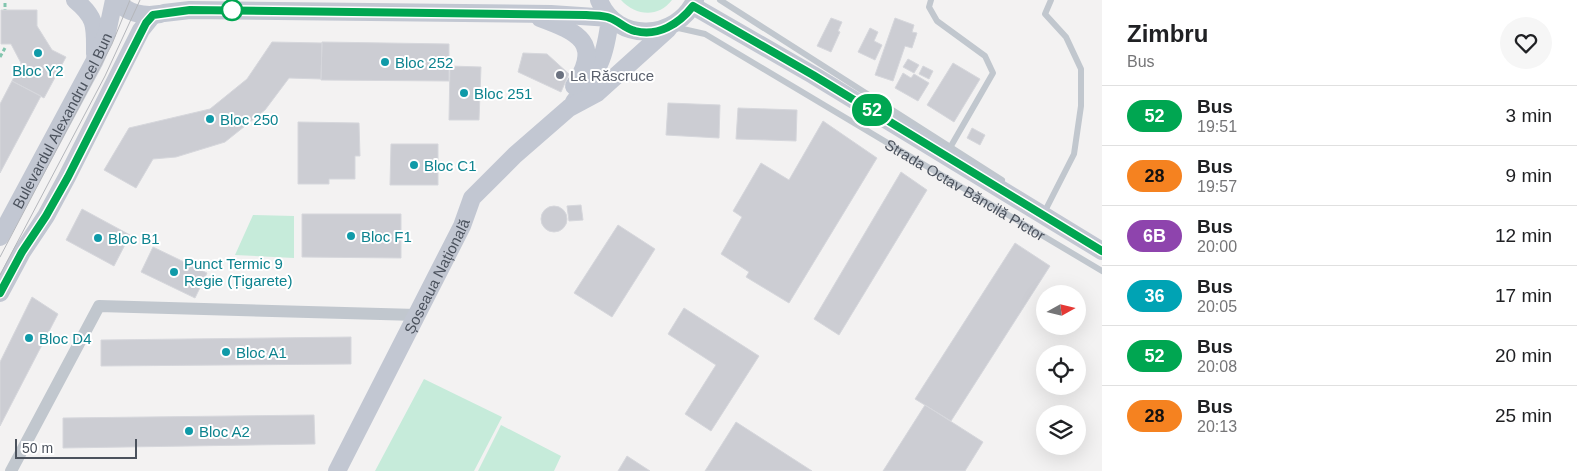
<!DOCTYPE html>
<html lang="en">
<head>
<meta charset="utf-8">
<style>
	:root { --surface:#fff; --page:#f6f6f6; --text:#202124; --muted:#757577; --line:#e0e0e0 }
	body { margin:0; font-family:Helvetica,sans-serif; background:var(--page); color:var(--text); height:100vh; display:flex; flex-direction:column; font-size:19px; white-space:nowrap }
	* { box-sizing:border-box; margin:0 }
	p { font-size:16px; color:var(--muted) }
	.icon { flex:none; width:28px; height:28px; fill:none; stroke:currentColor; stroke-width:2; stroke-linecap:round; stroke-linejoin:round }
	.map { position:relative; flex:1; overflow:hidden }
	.drawer { display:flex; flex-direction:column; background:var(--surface); width:475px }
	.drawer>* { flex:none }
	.badge { padding:0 10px; border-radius:16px; font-size:18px; line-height:32px }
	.needle { width:32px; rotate:82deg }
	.buttons { position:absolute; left:1036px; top:285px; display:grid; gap:10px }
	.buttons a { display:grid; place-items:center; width:50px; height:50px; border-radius:50%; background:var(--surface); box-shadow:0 5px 20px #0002; font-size:25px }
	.scale { position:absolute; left:15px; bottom:12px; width:122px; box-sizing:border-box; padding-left:5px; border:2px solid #4b525d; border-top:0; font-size:14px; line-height:18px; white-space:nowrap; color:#4b525d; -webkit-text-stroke:4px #fff; paint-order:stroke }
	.map>.badge { position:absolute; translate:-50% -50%; box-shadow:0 0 0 2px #fff }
	.round { display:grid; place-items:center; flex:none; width:52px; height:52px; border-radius:26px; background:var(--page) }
	.headline { display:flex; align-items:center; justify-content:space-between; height:85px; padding:0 25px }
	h1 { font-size:24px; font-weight:800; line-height:38px }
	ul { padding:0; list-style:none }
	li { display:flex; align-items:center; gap:15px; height:60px; padding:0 25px; border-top:1px solid var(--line) }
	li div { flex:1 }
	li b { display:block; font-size:19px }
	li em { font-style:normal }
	li .badge { min-width:55px; font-weight:700; text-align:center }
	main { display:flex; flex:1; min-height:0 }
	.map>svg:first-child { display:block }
</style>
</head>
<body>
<main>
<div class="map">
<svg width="1102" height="471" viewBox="0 0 1102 471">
	<rect width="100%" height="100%" fill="#f3f2f2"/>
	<path fill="#c6ebda" d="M621 0H672C658 18 636 16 621 0Z
		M253 215 294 216V258L235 255Z
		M424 379 502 417 474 471H375Z
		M501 425 561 456 554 471H478Z"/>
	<path fill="#cccdd3" stroke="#d6d7dc" d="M1 10H37V26L52 50 66 57 44 98 12 81 21 63 11 44H1Z
		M831 18 842 22 838 31 840 32 831 52 817 46Z
		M895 18 914 25 912 32 917 33 912 48 905 46 893 81 875 75Z
		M870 28 878 32 874 41 882 45 875 60 858 52Z
		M272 42 322 43 321 79 289 78 265 110 225 142 176 157 153 159 136 188 104 170 129 128 210 109 247 79Z
		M322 42 449 44V81L321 80Z
		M523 53 547 54 569 74 561 92 518 72Z
		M908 59 919 65 914 73 903 67Z
		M953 63 980 79 954 122 927 105Z
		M450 66 481 67 479 120H449Z
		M923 66 933 71 929 79 919 74Z
		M903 73 911 78 914 74 929 83 918 101 895 88Z
		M12 81 41 96 0 173V104Z
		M668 103 720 105 719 138 666 135Z
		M738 108 797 110 796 141 736 139Z
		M823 121 877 158 789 303 746 277 749 272 721 254 742 217 733 211 761 163 789 180Z
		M298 122 359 123 360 156H355V179H329V184H298Z
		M972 128 985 135 980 145 967 138Z
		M391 144H438V185H390Z
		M901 172 927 190 839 335 814 319Z
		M581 205 583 220 569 221 567 206Z
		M541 219a13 13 0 1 1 26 0a13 13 0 1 1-26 0Z
		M82 209 130 235 114 266 66 240Z
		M302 214H401V258L302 257Z
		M618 225 655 249 612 317 574 293Z
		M1015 243 1050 266 951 421 915 399Z
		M153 247 207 273 195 298 141 272Z
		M32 297 58 314 0 426V362Z
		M684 308 759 356 711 431 685 414 716 365 668 334Z
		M351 337V364L101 366V340Z
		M925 405 983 442 965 471H883Z
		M314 415 315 444 63 448V418Z
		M736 422 812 471H705Z
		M627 456 650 471H618Z"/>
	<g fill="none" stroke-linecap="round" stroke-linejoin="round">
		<path stroke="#82c5ae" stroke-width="3" stroke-dasharray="4 2.5" stroke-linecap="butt" d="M5 3V10
			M0 57 5 48"/>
		<g stroke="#c1c7ce" stroke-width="6">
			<path d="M720 0 1002 180"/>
			<path d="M931 0 929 7 937 21 985 56 993 73 951 146"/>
			<path id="s1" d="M674 27 705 34 1102 271"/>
			<path d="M1046 209 1074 154 1081 106V69L1066 37 1045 14 1051 0"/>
		</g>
		<path stroke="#c1c7ce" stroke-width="12" d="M11 471 99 306 417 315"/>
		<g stroke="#c2c7d2" stroke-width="18">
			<path d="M75 0C97 18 95 27 95 54"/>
			<path d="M115 0C127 13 142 17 160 14"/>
			<path d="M599 0C616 44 677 40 695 0"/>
			<path d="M693 6 813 75 1102 251"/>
			<path d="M164 13 190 10 551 14 610 18C605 60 599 69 574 102"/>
			<path d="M540 18C578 32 603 43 574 86"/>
			<path id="s2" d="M0 237 94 62 107 33 114 0"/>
			<path d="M0 293 22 252 46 216 67 177 141 30 153 15"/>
			<path id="s3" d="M337 471 462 226 472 198 515 155 569 108 597 93 668 29"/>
		</g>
		<path stroke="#b4b6bb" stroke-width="1" d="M0 257 112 44 130 0
			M0 275 105 76 140 0"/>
	</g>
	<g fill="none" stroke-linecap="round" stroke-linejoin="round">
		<g stroke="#fff" stroke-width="11">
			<path id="line" d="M0 293 22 252 46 216 68 177 146 23 153 15 190 10 586 15C594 16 603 15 610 18 619 21 625 29 635 31 658 37 679 24 693 6L813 75 1102 251"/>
		</g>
		<use href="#line" stroke="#00a651" stroke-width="8"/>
	</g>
	<circle fill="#fff" stroke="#00a651" stroke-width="2.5" cx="232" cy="10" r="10"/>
	<g fill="#0f9aa8" stroke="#fff" stroke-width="2">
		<circle cx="38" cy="53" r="5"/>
		<circle cx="385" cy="62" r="5"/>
		<circle cx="464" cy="93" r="5"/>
		<circle cx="210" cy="119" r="5"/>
		<circle cx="414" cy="165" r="5"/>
		<circle cx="351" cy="236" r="5"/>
		<circle cx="98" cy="238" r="5"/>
		<circle cx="174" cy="272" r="5"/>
		<circle cx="29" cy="338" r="5"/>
		<circle cx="226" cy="352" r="5"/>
		<circle cx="189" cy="431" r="5"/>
	</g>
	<circle fill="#6b7280" stroke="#fff" stroke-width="2" cx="560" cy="75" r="5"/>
	<g text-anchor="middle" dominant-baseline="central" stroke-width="4" stroke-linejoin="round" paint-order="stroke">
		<g font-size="15" fill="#0d838f" stroke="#fff" text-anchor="start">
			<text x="395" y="62">Bloc 252</text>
			<text x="38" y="70" text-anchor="middle">Bloc Y2</text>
			<text x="474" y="93">Bloc 251</text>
			<text x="220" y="119">Bloc 250</text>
			<text x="424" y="165">Bloc C1</text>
			<text x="361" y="236">Bloc F1</text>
			<text x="108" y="238">Bloc B1</text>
			<text x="184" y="263">Punct Termic 9<tspan x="184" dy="17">Regie (Țigarete)</tspan></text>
			<text x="39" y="338">Bloc D4</text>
			<text x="236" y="352">Bloc A1</text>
			<text x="199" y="431">Bloc A2</text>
		</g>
		<g font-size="15" fill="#5b616d" stroke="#fff" text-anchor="start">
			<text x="570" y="75">La Răscruce</text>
		</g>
		<g font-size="15" fill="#4b525d" stroke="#fff">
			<text stroke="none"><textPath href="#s2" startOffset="132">Bulevardul Alexandru cel Bun</textPath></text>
			<text stroke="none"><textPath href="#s1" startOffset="335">Strada Octav Băncilă Pictor</textPath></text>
			<text stroke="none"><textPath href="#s3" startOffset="219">Șoseaua Națională</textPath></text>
		</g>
	</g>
</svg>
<div class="buttons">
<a><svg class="needle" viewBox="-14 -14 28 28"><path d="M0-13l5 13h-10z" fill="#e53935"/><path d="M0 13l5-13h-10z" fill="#757577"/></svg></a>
<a><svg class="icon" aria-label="locate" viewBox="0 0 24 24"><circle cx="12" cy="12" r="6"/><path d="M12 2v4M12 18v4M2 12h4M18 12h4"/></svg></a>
<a><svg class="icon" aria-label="layers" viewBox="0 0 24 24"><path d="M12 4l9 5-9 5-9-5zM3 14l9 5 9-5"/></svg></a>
</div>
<div class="scale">50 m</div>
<b class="badge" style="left:872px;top:110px;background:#00a651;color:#fff">52</b>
</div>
<section class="drawer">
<div class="headline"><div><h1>Zimbru</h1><p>Bus</p></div><a class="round"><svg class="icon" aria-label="heart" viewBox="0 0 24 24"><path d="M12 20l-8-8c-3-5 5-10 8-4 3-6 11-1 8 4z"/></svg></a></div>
<ul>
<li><span class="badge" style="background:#00a651;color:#fff">52</span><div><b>Bus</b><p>19:51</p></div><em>3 min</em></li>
<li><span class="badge" style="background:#f58220;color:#111">28</span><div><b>Bus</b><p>19:57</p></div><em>9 min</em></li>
<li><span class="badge" style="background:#8e44ad;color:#fff">6B</span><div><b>Bus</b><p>20:00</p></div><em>12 min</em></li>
<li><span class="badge" style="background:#00a3b4;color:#fff">36</span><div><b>Bus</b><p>20:05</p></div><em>17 min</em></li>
<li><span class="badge" style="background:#00a651;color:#fff">52</span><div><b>Bus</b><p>20:08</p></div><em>20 min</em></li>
<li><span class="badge" style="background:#f58220;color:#111">28</span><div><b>Bus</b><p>20:13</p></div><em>25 min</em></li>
</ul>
</section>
</main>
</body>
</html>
